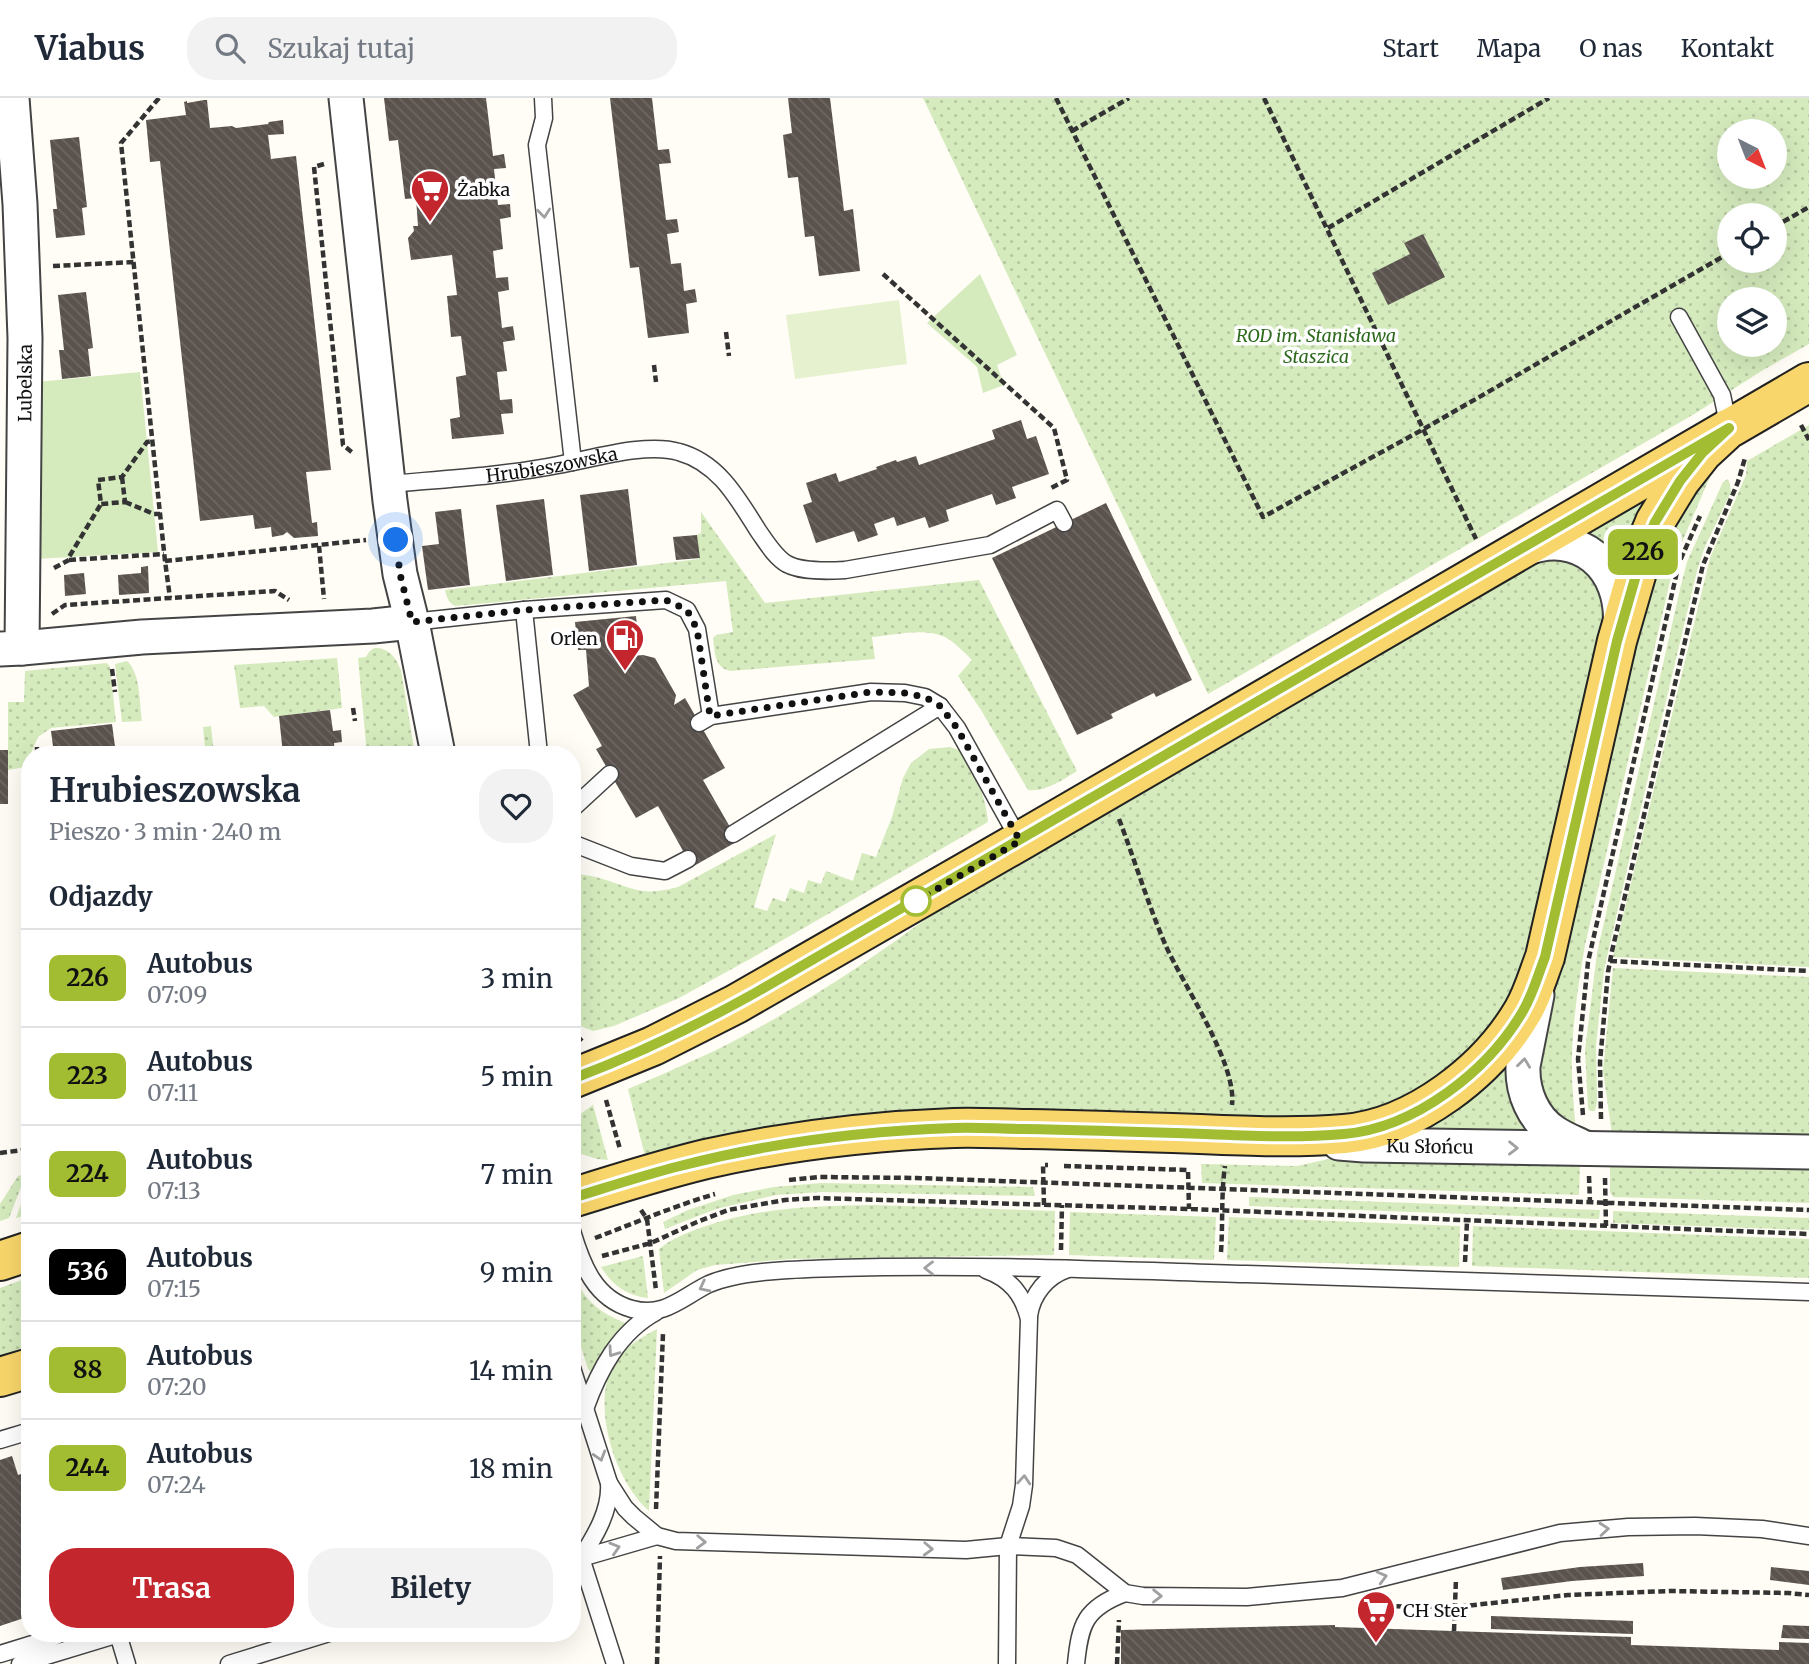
<!DOCTYPE html>
<html lang="pl">
<head>
<meta charset="utf-8">
<style>
	:root { --surface:#fff; --page:#f2f2f3; --text:#1f2937; --muted:#747a83; --line:#e0e1e3; --accent:#c4262e }
	body { margin:0; font-family:Merriweather,serif; background:var(--page); color:var(--text); height:100vh; display:flex; flex-direction:column; font-size:26px; white-space:nowrap }
	* { box-sizing:border-box; margin:0 }
	p { font-size:23px; color:var(--muted) }
	.icon { flex:none; width:38px; height:38px; fill:none; stroke:currentColor; stroke-width:2; stroke-linecap:round; stroke-linejoin:round }
	.map { position:relative; flex:1; overflow:hidden }
	.drawer { position:absolute; left:21px; top:648px; width:560px; height:896px; display:flex; flex-direction:column; background:var(--surface); border-radius:28px; box-shadow:0 7px 28px #0002 }
	.drawer>* { flex:none }
	.badge { padding:0 14px; border-radius:10px; font-size:24px; line-height:46px }
	.needle { width:46px; rotate:138deg }
	.fabs { position:absolute; left:1717px; top:21px; display:grid; gap:14px }
	.fabs a { display:grid; place-items:center; width:70px; height:70px; border-radius:50%; background:var(--surface); box-shadow:0 7px 28px #0002; font-size:35px }
	.you { position:absolute; width:35px; height:35px; margin:-18px; border:5px solid #fff; border-radius:50%; background:#1a73e8; box-shadow:0 0 0 10px #1a73e833 }
	.map>.badge { position:absolute; translate:-50% -50%; box-shadow:0 0 0 4px #fff }
	h2 { padding:0 28px; font-size:26px; line-height:63px }
	.round { display:grid; place-items:center; flex:none; width:74px; height:74px; border-radius:28px; background:var(--page) }
	.summary { display:flex; align-items:center; justify-content:space-between; height:119px; padding:0 28px }
	h1 { font-size:33px; font-weight:700; line-height:52px }
	.action { display:flex; gap:14px; margin-top:auto; padding:14px 28px }
	.action a { flex:1; height:80px; border-radius:28px; background:var(--accent); color:#fff; font-size:28px; font-weight:700; line-height:80px; text-align:center }
	.action a+a { background:var(--page); color:var(--text) }
	ul { padding:0; list-style:none }
	li { display:flex; align-items:center; gap:21px; height:98px; padding:0 28px; border-top:2px solid var(--line) }
	li div { flex:1 }
	li b { display:block; font-size:26px }
	li em { font-style:normal }
	li .badge { min-width:77px; font-weight:700; text-align:center }
	header { display:flex; align-items:center; gap:42px; box-sizing:border-box; height:98px; padding:0 35px; background:var(--surface); border-bottom:2px solid var(--line) }
	header strong { font-size:33px }
	nav { display:flex; gap:38px; margin-inline-start:auto; font-size:24px }
	.search { width:490px; height:63px; background:var(--page); display:flex; align-items:center; gap:18px; box-sizing:border-box; padding:0 24px; border-radius:28px; color:var(--muted); font-size:26px }
	.map>svg:first-child { display:block }
</style>
</head>
<body>
<header>
<strong>Viabus</strong>
<div class="search"><svg class="icon" aria-label="search" viewBox="0 0 24 24"><circle cx="10" cy="10" r="6"/><path d="M15 15l6 6"/></svg>Szukaj tutaj</div>
<nav><a>Start</a><a>Mapa</a><a>O nas</a><a>Kontakt</a></nav>
</header>
<div class="map">
<svg width="1809" height="1566" viewBox="0 0 1809 1566">
	<defs>
		<pattern id="grass-dots" width="8" height="8" patternUnits="userSpaceOnUse" patternTransform="scale(1.75)"><rect width="8" height="8" fill="#d5ebbd"/><path d="M2 2h.1M6 6h.1" fill="none" stroke="#b6c8a1" stroke-width="1.8" stroke-linecap="round"/></pattern>
		<pattern id="building-back-hatch" width="6" height="6" patternUnits="userSpaceOnUse" patternTransform="scale(1.75)"><rect width="6" height="6" fill="#5a524d"/><path d="M-1 5l2 2M0 0l6 6M5-1l2 2" fill="none" stroke="#6d6662"/></pattern>
	</defs>
	<rect width="100%" height="100%" fill="#fffdf5"/>
	<path fill="url(#grass-dots)" fill-rule="evenodd" d="M923 0H1809V246L1763 272 1696 315 1208 596ZM1729 33H1774V79H1729ZM1729 117H1774V163H1729ZM1729 201H1774V247H1729Z
		M1809 327V869L1613 859 1710 460 1746 377 1747 363Z
		M1719 358 1676 458 1585 847C1579 883 1573 920 1572 957 1571 983 1574 1008 1576 1034L1567 1030 1541 995 1537 966 1559 862 1659 446Z
		M1728 381 1730 386 1731 394 1704 451 1697 473 1654 653 1604 872 1596 948 1597 1003 1595 1013H1590L1588 1010 1585 952 1597 855 1681 487 1687 464 1723 384Z
		M1667 386 1628 470 1577 436Z
		M701 414 765 505 979 482 1077 673C1062 682 1046 694 1028 692L981 612 958 578 972 562C965 555 958 548 950 542 930 528 896 537 872 539L875 561 730 573C714 569 715 554 713 540L716 537 733 534 726 483 455 508C448 504 447 500 445 492L699 461 697 437 701 435Z
		M1560 461 1579 466 1598 485 1608 514 1531 855 1500 920 1436 984 1365 1016 646 1062 628 991C656 979 684 967 712 954 800 911 883 854 961 795L1521 472 1542 463Z
		M374 550C389 550 395 558 401 572L415 656H367L358 560 366 559 369 554Z
		M337 560 342 610 274 619 264 608 240 610 234 567Z
		M127 563C141 576 139 604 142 623L122 624 115 566Z
		M107 565 110 569 116 624 51 630 38 639 25 669 8 672V604H24L25 573Z
		M211 628 214 656H203L205 649 203 629Z
		M950 649C956 651 962 652 965 658 976 672 987 706 988 724L750 861 679 900 614 928 593 933 580 928 572 917V775C583 777 595 778 606 782 637 792 644 798 678 789L776 736 754 809 767 813 773 800 785 804 790 790 804 795 808 782 821 786 826 773 853 783 862 755 876 759 892 719 903 680 911 665 929 651Z
		M1613 870 1809 879V1045L1612 1036 1603 973Z
		M27 923 30 928V1031H26Z
		M1515 950 1540 1040 1404 1037Z
		M593 1007 608 1062 597 1061 572 1053V1022Z
		M1347 1057 1580 1064 1579 1097 1202 1085 1201 1066 1297 1068Z
		M1610 1065 1809 1071V1105L1613 1099 1610 1094Z
		M26 1076 9 1120 0 1123V1106L18 1078Z
		M30 1084V1116L16 1120 29 1085Z
		M821 1085 1033 1089 1035 1098 822 1094 776 1097 716 1111 665 1131 663 1124 688 1112 733 1097 774 1089Z
		M1249 1099 1600 1112 1599 1121 1249 1108Z
		M874 1107 1055 1113 1054 1157 791 1161 715 1167 697 1172 664 1195 659 1151C671 1141 688 1134 703 1129 760 1109 814 1108 874 1107Z
		M1613 1113 1809 1120V1132L1613 1125Z
		M1070 1114 1216 1119 1214 1162 1069 1157Z
		M1229 1119 1460 1128 1459 1169 1227 1162Z
		M1473 1128 1809 1141V1180L1472 1168Z
		M643 1158 648 1200C627 1198 612 1187 601 1169Z
		M572 1174C584 1202 597 1213 625 1225L626 1227 593 1273H590L588 1271 572 1220Z
		M30 1179V1256L0 1265V1190Z
		M657 1231 649 1413C615 1384 592 1310 612 1269 621 1251 640 1240 657 1231Z
		M572 1363C578 1380 580 1395 572 1412Z"/>
	<path fill="#d5ebbd" d="M980 176 1017 257 997 267 1004 287 983 295 977 269 927 225Z
		M140 274 158 454 36 461 37 284Z"/>
	<path fill="#e6f2cf" d="M899 202 907 266 795 281 786 217Z"/>
	<path fill="url(#building-back-hatch)" d="M384 0H486L493 58 504 56 506 70 494 71 498 107 510 106 511 119 500 121 503 151 493 153 496 180 508 179 509 192 498 194 502 230 513 228 515 242 503 244 507 273 497 274 500 302 512 301 513 315 501 316 504 336 452 341 450 321 460 319 456 279 466 277 461 238 451 239 447 198 457 197 452 157 411 162 408 140 414 133 413 128H418L416 100 405 101 398 42 389 43Z
		M610 0H652L658 52 669 51 671 65 659 66 666 122 677 121 679 134 667 136 671 166 681 165 684 193 695 191 697 204 686 206 689 235 648 240 639 169 630 170Z
		M788 0H830L844 113 853 111 860 173 819 178 814 138 805 139 798 79 788 80 783 37 792 35Z
		M204 2H207L210 30 232 28 236 30 268 26 269 24 283 22 284 36 268 37 271 61 296 58 331 372 306 374 312 425 317 424 318 438 294 440 287 434 283 437 272 439 271 429 255 431 253 417 200 423 160 63 150 64 146 22 186 17 184 4 187 3V5Z
		M79 39 87 109 82 110 85 137 56 140 53 111H57L50 42Z
		M1423 136 1445 179 1388 207 1372 175 1410 156 1404 145Z
		M86 194 93 250 88 251 91 278 62 281 59 252H64L58 197Z
		M1021 322 1027 341 1036 338 1049 376 1012 389 1016 400 996 407 992 396 946 412 949 423 929 430 925 419 897 428 894 419 874 426 878 437 858 444 854 433 816 445 803 407 812 404 806 385 836 375 839 384 877 371 876 369 896 362 897 364 916 358 919 367 995 341 992 332Z
		M628 391 637 467 589 473 580 397Z
		M544 401 553 477 506 483 496 407Z
		M1106 405 1192 582 1156 599 1154 595 1111 616 1113 620 1077 637 992 460Z
		M461 411 470 487 428 492 422 448 439 446 435 414Z
		M697 437 700 460 676 462 673 439Z
		M148 468 149 495 119 497 118 477 141 475V469Z
		M84 475 86 496 65 498 64 477Z
		M636 518 639 546 631 547 632 558 643 557 655 560 676 597 674 607 685 600 725 670 703 682 738 743 692 769 658 708 636 720 596 651 602 648 573 597 589 588 586 552H578L575 524Z
		M330 612 333 633 341 632 342 644 334 645 335 656H283L279 618Z
		M112 626 116 656H54L51 633Z
		M0 652H8V706H0Z
		M12 1358 18 1377 24 1375 30 1395V1518L0 1528V1362Z
		M1643 1465 1644 1478 1572 1483 1503 1492 1501 1480 1580 1469Z
		M1771 1469 1809 1473V1487L1770 1482Z
		M1491 1518 1633 1523V1536L1491 1531Z
		M1335 1527V1529L1631 1539V1547L1779 1552V1544L1809 1545V1566H1121V1532Z
		M1783 1527 1809 1528V1541L1781 1540Z"/>
	<g fill="none" stroke-linecap="round" stroke-linejoin="round">
		<g stroke="#444" stroke-width="19">
			<g id="service">
				<path d="M543 0 544 20 537 47 573 364"/>
				<path d="M1679 219 1722 297 1729 330"/>
				<path id="s1" d="M389 386C445 381 502 378 558 367 592 361 646 344 679 354 719 365 738 401 759 434 767 445 775 459 787 466 802 474 828 473 845 472L990 447 1057 412 1064 425"/>
				<path d="M524 512 539 656"/>
				<path d="M412 524 524 512 666 502 687 512 697 531 711 618"/>
				<path d="M699 625 711 618 871 594 905 595 925 599 940 608 957 630 1020 743"/>
				<path d="M572 711 610 676"/>
				<path d="M733 736 940 608"/>
				<path d="M572 745 631 768 665 773 688 761"/>
				<path d="M572 1133C582 1167 595 1201 632 1211 664 1220 682 1199 709 1186 741 1172 802 1171 837 1170 973 1166 1110 1172 1246 1176 1433 1182 1621 1188 1809 1194"/>
				<path d="M986 1172C1011 1181 1023 1197 1029 1221L1024 1387 1021 1408 1008 1448 1007 1566"/>
				<path d="M1029 1218C1032 1196 1047 1178 1068 1171"/>
				<path d="M572 1270 609 1385C611 1412 595 1438 581 1460L615 1566"/>
				<path d="M585 1311C599 1272 619 1234 656 1214"/>
				<path d="M0 1342 30 1333"/>
				<path d="M609 1385 625 1410 634 1419 657 1438 676 1443 966 1452 1008 1448 1056 1450 1077 1457 1125 1495 1143 1498 1247 1499 1342 1490 1560 1435 1628 1429 1695 1428 1762 1431 1809 1438"/>
				<path d="M578 1461 657 1438"/>
				<path d="M118 1536 127 1566"/>
				<path d="M0 1556 52 1540 62 1535"/>
				<path d="M20 1566 122 1535"/>
				<path d="M229 1566 329 1535"/>
				<path d="M1076 1566C1080 1526 1085 1510 1125 1495"/>
			</g>
		</g>
		<g stroke="#444" stroke-width="37">
			<g id="minor">
				<path d="M346 0 390 403 400 476 412 524 438 656"/>
				<path d="M1523 452C1579 428 1625 470 1620 528"/>
				<path d="M22 550 142 539 373 528 412 524"/>
				<path id="s2" d="M0 551 22 550 25 240 20 106 12 0"/>
				<path d="M1537 897 1523 968C1522 994 1533 1021 1555 1035 1564 1041 1575 1045 1585 1050"/>
				<path id="s3" d="M1339 1045 1364 1047 1809 1054"/>
			</g>
		</g>
		<g stroke="#222" stroke-width="42">
			<path id="primary" d="M572 981 653 948 736 906 1020 743 1809 284
				M572 1100C616 1086 661 1072 706 1061 787 1043 871 1033 954 1030 979 1029 1004 1031 1029 1031 1086 1032 1143 1034 1200 1036 1248 1038 1296 1040 1344 1036 1415 1030 1488 973 1523 913 1533 896 1538 877 1545 859L1617 543 1643 453 1655 424 1680 383 1703 354 1729 330
				M0 1163 30 1153
				M0 1279 30 1270"/>
		</g>
		<path stroke="#333" stroke-width="4.5" stroke-dasharray="7 3.5" stroke-linecap="butt" d="M159 0 121 45 165 463 170 500
			M1056 0 1263 419 1422 332 1729 155
			M1264 0 1476 441
			M1072 33 1129 0
			M324 66 314 69 343 347 353 355
			M1774 129 1809 109
			M1328 130 1549 0
			M53 168 134 164
			M883 176 1054 330 1067 382 1051 390
			M726 234 729 258
			M654 267 656 284
			M1801 327 1809 342
			M122 379 125 404 101 406 98 382 122 379 147 344 153 343
			M125 404 154 416H160
			M319 448 324 501
			M69 462 164 456
			M165 463 366 442
			M54 470 69 462V459L101 406
			M52 516 65 507 275 493 289 502
			M112 571 115 594
			M353 610 355 623
			M37 656V647
			M1119 721C1135 763 1148 806 1165 846 1183 887 1237 965 1232 1007
			M1610 863 1809 873
			M572 933 582 943
			M606 1002 620 1051
			M1583 1017 1578 961 1588 864 1679 465 1700 418
			M1601 1021 1600 964 1608 874 1612 853 1703 467 1738 384 1745 360
			M0 1055 30 1051
			M1064 1068 1188 1072 1189 1111
			M1589 1078 1590 1105
			M1605 1080 1606 1128
			M789 1082 820 1079 917 1080 1809 1112
			M1044 1107 1043 1067H1048
			M641 1112 647 1121 656 1192
			M595 1140C635 1125 674 1108 715 1096
			M1061 1152 1062 1107
			M1221 1154C1223 1125 1221 1096 1225 1068
			M602 1158 651 1145 697 1124 728 1112 785 1102 817 1100 1189 1111 1809 1136
			M1465 1164 1467 1123
			M656 1411 663 1235
			M1365 1508 1455 1509 1568 1497 1669 1493 1788 1495 1809 1497
			M1454 1533 1456 1481
			M657 1566 660 1458
			M1117 1566 1119 1522"/>
		<use href="#service" stroke="#fff" stroke-width="16"/>
		<use href="#minor" stroke="#fff" stroke-width="33"/>
		<use href="#primary" stroke="#f9d66b" stroke-width="38"/>
	</g>
	<defs><path id="oneway-chevron" d="M-2-3.5L2.5 0L-2 3.5" fill="none" stroke-width="1.6" stroke-linecap="round" stroke-linejoin="round" transform="scale(1.75)"/></defs>
	<g stroke="#a0a0a0">
		<use href="#oneway-chevron" transform="translate(544 115) rotate(84)"/>
		<use href="#oneway-chevron" transform="translate(1524 965) rotate(-83)"/>
		<use href="#oneway-chevron" transform="translate(1513 1050) rotate(1)"/>
		<use href="#oneway-chevron" transform="translate(929 1170) rotate(-180)"/>
		<use href="#oneway-chevron" transform="translate(704 1189) rotate(153)"/>
		<use href="#oneway-chevron" transform="translate(613 1254) rotate(125)"/>
		<use href="#oneway-chevron" transform="translate(600 1358) rotate(73)"/>
		<use href="#oneway-chevron" transform="translate(1024 1382) rotate(-86)"/>
		<use href="#oneway-chevron" transform="translate(1604 1431) rotate(-5)"/>
		<use href="#oneway-chevron" transform="translate(701 1444) rotate(2)"/>
		<use href="#oneway-chevron" transform="translate(615 1450) rotate(-17)"/>
		<use href="#oneway-chevron" transform="translate(928 1451) rotate(2)"/>
		<use href="#oneway-chevron" transform="translate(1382 1479) rotate(-15)"/>
		<use href="#oneway-chevron" transform="translate(1157 1498) rotate(1)"/>
	</g>
	<g fill="none" stroke-linecap="round" stroke-linejoin="round">
		<g stroke="#fff" stroke-width="16">
			<path id="line" d="M572 981C636 957 696 928 755 895L1729 330 1703 354 1680 383 1655 424 1643 453 1617 543 1545 859C1538 877 1533 896 1523 913 1488 973 1415 1030 1344 1036 1298 1040 1251 1038 1205 1036 1145 1034 1084 1032 1024 1031 1001 1031 977 1029 954 1030 862 1033 769 1045 680 1068 644 1077 608 1089 572 1100"/>
		</g>
		<use href="#line" stroke="#a2bd31" stroke-width="10"/>
		<path stroke="#111" stroke-width="7" stroke-dasharray="0 12.6" d="M396 442 400 476 412 524 524 512 666 502 687 512 697 531 710 618 871 594 905 595 925 599 940 608 957 630 1020 743 916 803"/>
	</g>
	<defs>
		<g id="supermarket-pin" transform="scale(2.0125)"><path d="M0 17L-7.5 6A9.5 9.5 0 1 1 7.5 6Z" fill="#c4262e" stroke="#fff"/><path d="M-6-5.5h2.5l.6 2H6L4.5 2H-2.5L-4.4-4H-6ZM-1.5 3.2a1.3 1.3 0 1 0 .1 0ZM3 3.2a1.3 1.3 0 1 0 .1 0Z" fill="#fff"/></g>
		<g id="fuel-pin" transform="scale(2.0125)"><path d="M0 17L-7.5 6A9.5 9.5 0 1 1 7.5 6Z" fill="#c4262e" stroke="#fff"/><path d="M-5.5-6h7V0h2V4h1.3V-2.5L3-4.5l.8-.8L6-3V5H2.5V1h-1V6h-7ZM-4.2-4.7v3.2H.2V-4.7Z" fill="#fff"/></g>
	</defs>
	<g fill-rule="evenodd">
		<use href="#supermarket-pin" x="430" y="91"/>
		<use href="#fuel-pin" x="625" y="540"/>
		<use href="#supermarket-pin" x="1376" y="1512"/>
	</g>
	<circle fill="#fff" stroke="#a2bd31" stroke-width="3.5" cx="916" cy="803" r="14"/>
	<g text-anchor="middle" dominant-baseline="central" stroke-width="7" stroke-linejoin="round" paint-order="stroke">
		<g font-size="18" fill="#111" stroke="#fff" text-anchor="start">
			<text x="457" y="91">Żabka</text>
			<text x="598" y="540" text-anchor="end">Orlen</text>
			<text x="1403" y="1512">CH Ster</text>
		</g>
		<g font-size="18" font-style="italic" fill="#2f6b1f" stroke="#fff">
			<text x="1316" y="237">ROD im. Stanisława<tspan x="1316" dy="21">Staszica</tspan></text>
		</g>
		<g font-size="18" fill="#111" stroke="#fff">
			<text stroke="none"><textPath href="#s2" startOffset="287">Lubelska</textPath></text>
			<text stroke="none"><textPath href="#s1" startOffset="164">Hrubieszowska</textPath></text>
			<text stroke="none"><textPath href="#s3" startOffset="91">Ku Słońcu</textPath></text>
		</g>
	</g>
</svg>
<div class="fabs">
<a><svg class="needle" viewBox="-14 -14 28 28"><path d="M0-13l5 13h-10z" fill="#e53935"/><path d="M0 13l5-13h-10z" fill="#747a83"/></svg></a>
<a><svg class="icon" aria-label="locate" viewBox="0 0 24 24"><circle cx="12" cy="12" r="6"/><path d="M12 2v4M12 18v4M2 12h4M18 12h4"/></svg></a>
<a><svg class="icon" aria-label="layers" viewBox="0 0 24 24"><path d="M12 4l9 5-9 5-9-5zM3 14l9 5 9-5"/></svg></a>
</div>
<div class="you" style="left:396px;top:442px"></div>
<b class="badge" style="left:1643px;top:454px;background:#a2bd31;color:#111">226</b>
<section class="drawer">
<div class="summary"><div><h1>Hrubieszowska</h1><p>Pieszo · 3 min · 240 m</p></div><a class="round"><svg class="icon" aria-label="heart" viewBox="0 0 24 24"><path d="M12 20l-8-8c-3-5 5-10 8-4 3-6 11-1 8 4z"/></svg></a></div>
<h2>Odjazdy</h2>
<ul>
<li><span class="badge" style="background:#a2bd31;color:#111">226</span><div><b>Autobus</b><p>07:09</p></div><em>3 min</em></li>
<li><span class="badge" style="background:#a2bd31;color:#111">223</span><div><b>Autobus</b><p>07:11</p></div><em>5 min</em></li>
<li><span class="badge" style="background:#a2bd31;color:#111">224</span><div><b>Autobus</b><p>07:13</p></div><em>7 min</em></li>
<li><span class="badge" style="background:#000;color:#fff">536</span><div><b>Autobus</b><p>07:15</p></div><em>9 min</em></li>
<li><span class="badge" style="background:#a2bd31;color:#111">88</span><div><b>Autobus</b><p>07:20</p></div><em>14 min</em></li>
<li><span class="badge" style="background:#a2bd31;color:#111">244</span><div><b>Autobus</b><p>07:24</p></div><em>18 min</em></li>
</ul>
<div class="action"><a>Trasa</a><a>Bilety</a></div>
</section>
</div>
</body>
</html>
